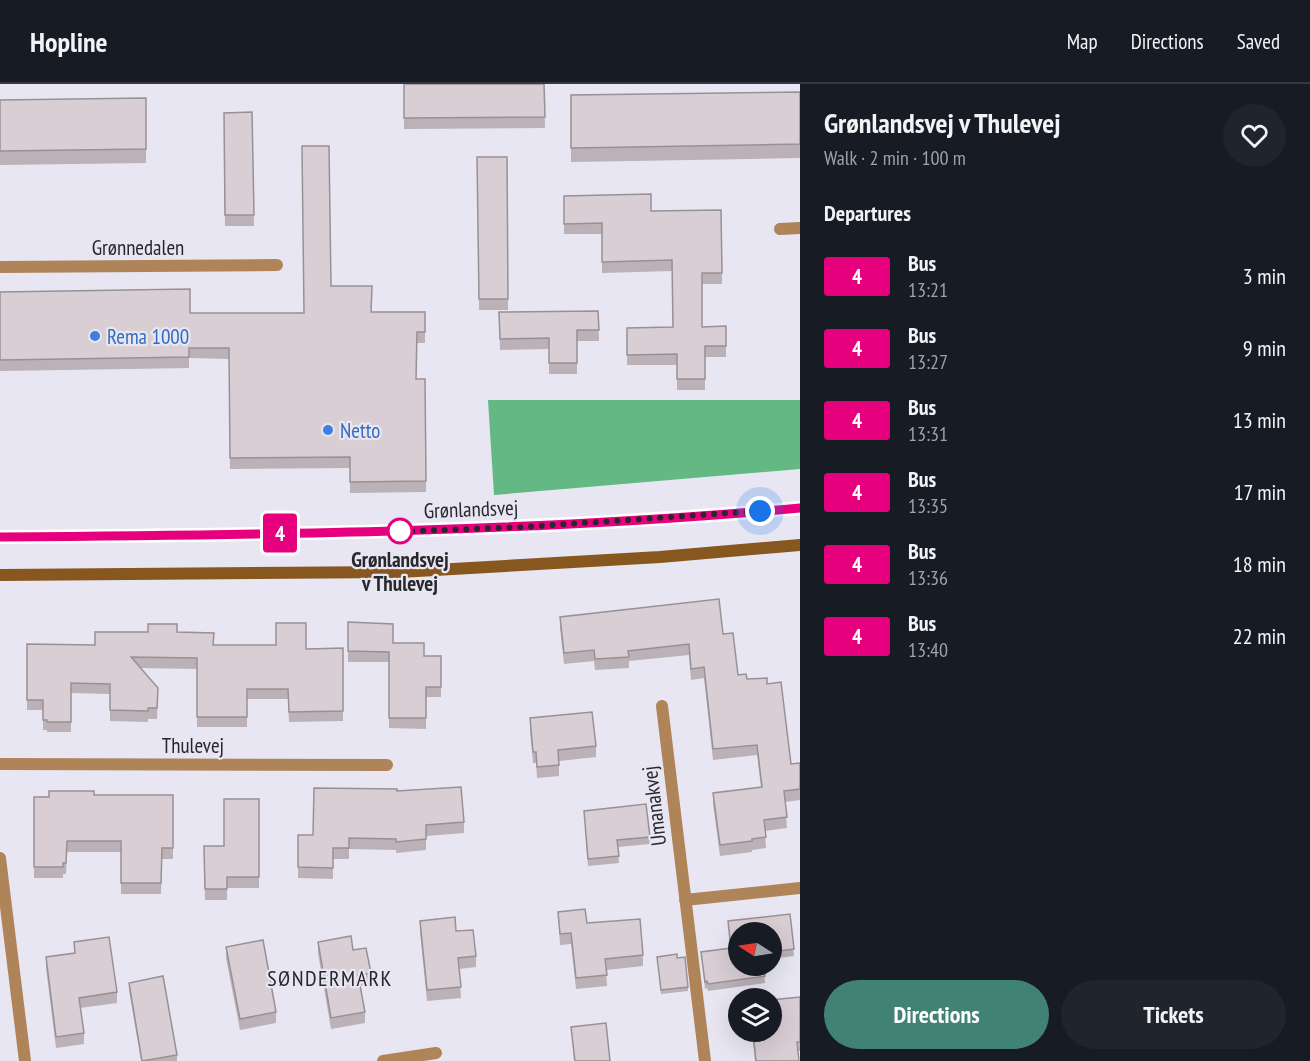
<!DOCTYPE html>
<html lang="en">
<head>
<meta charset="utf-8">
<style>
	:root { --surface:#171b24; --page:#20242c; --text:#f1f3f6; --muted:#9ea1a6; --line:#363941; --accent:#408273 }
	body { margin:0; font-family:"PT Sans Narrow",sans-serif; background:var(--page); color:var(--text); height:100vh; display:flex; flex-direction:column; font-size:22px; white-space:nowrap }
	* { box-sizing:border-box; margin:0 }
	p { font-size:20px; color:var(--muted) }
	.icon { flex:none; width:33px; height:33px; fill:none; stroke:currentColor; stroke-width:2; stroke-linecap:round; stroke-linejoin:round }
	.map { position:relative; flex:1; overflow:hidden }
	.sheet { display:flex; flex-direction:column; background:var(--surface); width:510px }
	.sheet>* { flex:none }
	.badge { padding:0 12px; border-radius:4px; font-size:21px; line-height:39px }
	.needle { width:39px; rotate:282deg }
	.controls { position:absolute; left:728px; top:838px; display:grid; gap:12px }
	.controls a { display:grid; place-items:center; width:54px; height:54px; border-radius:50%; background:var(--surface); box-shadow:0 6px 24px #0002; font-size:30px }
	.you { position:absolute; width:30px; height:30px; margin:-15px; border:4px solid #fff; border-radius:50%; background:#1a73e8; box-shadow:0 0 0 9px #1a73e833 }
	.map>.badge { position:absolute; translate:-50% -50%; box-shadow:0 0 0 3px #fff }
	h2 { padding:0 24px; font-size:22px; line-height:54px }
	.round { display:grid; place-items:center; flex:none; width:63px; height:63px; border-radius:32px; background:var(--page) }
	.headline { display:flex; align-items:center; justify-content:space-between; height:102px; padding:0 24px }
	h1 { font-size:28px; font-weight:700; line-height:45px }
	.primary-button { display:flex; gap:12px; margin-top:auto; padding:12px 24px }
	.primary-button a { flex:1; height:69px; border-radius:36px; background:var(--accent); color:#fff; font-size:24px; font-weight:700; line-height:69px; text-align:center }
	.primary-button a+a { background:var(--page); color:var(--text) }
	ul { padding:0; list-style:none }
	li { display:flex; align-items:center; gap:18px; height:72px; padding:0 24px }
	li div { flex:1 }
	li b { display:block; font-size:22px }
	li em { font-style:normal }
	li .badge { min-width:66px; font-weight:700; text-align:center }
	header { display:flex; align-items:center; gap:36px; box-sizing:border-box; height:84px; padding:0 30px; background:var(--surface); border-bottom:2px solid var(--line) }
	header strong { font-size:28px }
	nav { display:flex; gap:33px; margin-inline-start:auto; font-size:21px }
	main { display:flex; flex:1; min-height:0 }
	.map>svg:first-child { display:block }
</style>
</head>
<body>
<header>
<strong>Hopline</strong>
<nav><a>Map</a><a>Directions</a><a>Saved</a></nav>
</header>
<main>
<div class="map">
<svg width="800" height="977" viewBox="0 0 800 977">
	<rect width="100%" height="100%" fill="#e7e6f2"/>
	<path fill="#64b883" d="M488 316H800V385L494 411Z"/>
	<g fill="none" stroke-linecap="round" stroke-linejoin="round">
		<path stroke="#af8459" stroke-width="12" d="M780 145 800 144
			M0 183 277 181
			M662 622 705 977
			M0 680 387 681
			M0 774 25 977
			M685 816 800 804
			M383 977 436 969"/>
		<path stroke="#87571f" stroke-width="12" d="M0 453C267 451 534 448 800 424
			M0 491 400 488 660 473 800 461"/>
	</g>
	<path fill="#bbb1b7" d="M404 0H544L545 44 404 45Z
		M800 8V74L571 78V11Z
		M146 14V79L0 81V16Z
		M252 28 254 142H225L224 29Z
		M477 73H507L508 226H479Z
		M564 112 651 127 721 126 722 200H702V243L726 242V273H705V306H677V281H627V244L673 243 672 187 602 189V150H564Z
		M331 202 372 228H425V259H417L416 295H425L426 408 350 409V384L230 385 229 275 189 274V284L0 287V208L190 229H304Z
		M598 227 599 257H577V290H549V265L500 266 499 228Z
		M560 533 723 550 738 591 747 595 767 600 791 680 800 679V716L785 718 787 744 765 747 766 764 752 766V768L720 772 713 720V709L761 703 757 671 713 676 704 594 691 596 689 571 629 577V584L595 586 594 577 564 580 560 544Z
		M348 538 393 559 424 572H441V613H426V645L389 644V578H348Z
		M177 548 214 561 306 565 343 564V637L289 638 288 615H247V643H197V585L140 584 158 604 157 635H148V638L110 637V610L71 609V648H47V646H43V626H27V560L95 561Z
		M530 634 596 662V673L559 677V692L537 694 536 679H533L530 645Z
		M397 707 464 738V749L426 752V766L396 769V766L349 765V775H333V795L298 794V751H313Z
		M94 711H173V775H162L161 810H121V768H67L66 790H63V794H34V713Z
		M259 715V804H227V816H205L204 762H224Z
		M584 727 650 753V760L618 763 619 779 588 782Z
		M558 828 587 839 643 871V882L606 886 607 902 576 905 571 860 560 861Z
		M790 830 794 872 771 875V849H738V882H764L765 899 708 907 707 904 705 905 701 868 730 864 728 837Z
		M420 837 456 847 476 872V883L459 885 461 914 427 917 420 848Z
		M74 858 117 908V919L80 924 84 949V960L56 964 46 884V873L74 869Z
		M318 858 353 866 371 889V900L360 902 365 928V939L331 945 318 869Z
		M226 863 276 928V939L240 946 226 874Z
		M657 873 677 874 688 903V907L661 910Z
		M129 899 177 971V977H141L129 906Z
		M800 913V967H798L799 977H755L752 948H771Z
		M571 943 610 977H574Z"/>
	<path fill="#daced5" stroke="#999095" stroke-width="1.5" d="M404 0H544L545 33 404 34Z
		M800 8V60L571 64V11Z
		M146 14V65L0 67V16Z
		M252 28 254 131H225L224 29Z
		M302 62H329L331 202H372L371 228H425V248H417L416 295H425L426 397 350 398V373L230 374 229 264H189V273L0 276V208L190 205V229H304Z
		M477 73H507L508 215H479Z
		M651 110V127L721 126 722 189H702V243L726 242V262H705V295H677V270L627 271V244L673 243 672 176 602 178V139L564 140V112Z
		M598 227 599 246H577V279H549V254L500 255 499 228Z
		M719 515 723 550 733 549 738 591 746 590 747 595 767 594V600L781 598 791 680 800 679V705L784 707 787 733 764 736 766 753 752 755V757L720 761 713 709 762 703 757 661 713 665 704 583 691 585 689 560 628 567 629 573 595 575 594 566 564 569 560 533Z
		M348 538 393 540V559H424V572H441V603H426V634H389V568L348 567Z
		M276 539H306V565L343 564V627L289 628 288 605H247V633H197V574L131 573 158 604 157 624H148V627L110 626V600L71 599V638H47V636H43V616H27V560L95 561V548H148V540H177V548L214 549 213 561H276Z
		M592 628 596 662 558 666 559 681 537 683 536 668H533L530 634Z
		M461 703 464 738 426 741V755L396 758V755L349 754V764H333V784L298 783V751H313L314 704 397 705V707Z
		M49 707H94V711H173V764H162L161 799H121V757H67L66 779H63V783H34V713H49Z
		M224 715H259V793H227V805H205L204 762H224Z
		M646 720 650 753 617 756 619 772 588 775 584 727Z
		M585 825 587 839 640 835 643 871 605 875 607 891 576 894 571 849 560 850 558 828Z
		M790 830 794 865 771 868V849H738V882H764L765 892 708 900 707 897 705 898 701 868 731 864 728 837Z
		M455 833 456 847 473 846 476 872 458 874 461 903 427 906 420 837Z
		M351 852 353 866 366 864 371 889 358 891 365 928 331 934 318 858Z
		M109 853 117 908 79 914 84 949 56 953 46 873 75 869 74 858Z
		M263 856 276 928 240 935 226 863Z
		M677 870V874L685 873 688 903 661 906 657 873Z
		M163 892 177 971 142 977 129 899Z
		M800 913V958H797L799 977H756L753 948H771V916Z
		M606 939 610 977H575L571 943Z"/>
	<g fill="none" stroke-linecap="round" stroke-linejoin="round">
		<g stroke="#fff" stroke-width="14">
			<path id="line" d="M0 453C267 451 534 448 800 424"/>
		</g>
		<use href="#line" stroke="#e6007e" stroke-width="9"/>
		<path stroke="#28282c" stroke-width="6" stroke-dasharray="0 10.8" d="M400 447 390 448 524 443 760 427"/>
	</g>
	<g fill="#3f7fe0" stroke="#e7e6f2" stroke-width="2">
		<circle cx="95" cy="252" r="6"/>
		<circle cx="328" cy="346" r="6"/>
	</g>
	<circle fill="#fff" stroke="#e6007e" stroke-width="3" cx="400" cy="447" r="12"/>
	<g text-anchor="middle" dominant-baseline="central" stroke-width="4.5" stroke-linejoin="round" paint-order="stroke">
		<g font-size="21" fill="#28282c" stroke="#e7e6f2">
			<text x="138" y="163">Grønnedalen</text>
			<text transform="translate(471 425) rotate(-2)">Grønlandsvej</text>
			<text x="193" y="661">Thulevej</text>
			<text transform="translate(654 722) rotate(-97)">Umanakvej</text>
		</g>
		<g font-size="21" fill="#366cbe" stroke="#e7e6f2" text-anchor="start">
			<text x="107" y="252">Rema 1000</text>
			<text x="340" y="346">Netto</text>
		</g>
		<g font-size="21" font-weight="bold" fill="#28282c" stroke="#e7e6f2">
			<text x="400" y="475">Grønlandsvej<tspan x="400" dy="24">v Thulevej</tspan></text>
		</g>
		<g font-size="22" letter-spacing="1.5" fill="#28282c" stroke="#e7e6f2">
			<text x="330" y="894">SØNDERMARK</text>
		</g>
	</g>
</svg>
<div class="controls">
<a><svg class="needle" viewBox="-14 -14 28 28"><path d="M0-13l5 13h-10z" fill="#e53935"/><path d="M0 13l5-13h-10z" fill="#9ea1a6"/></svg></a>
<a><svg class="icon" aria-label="layers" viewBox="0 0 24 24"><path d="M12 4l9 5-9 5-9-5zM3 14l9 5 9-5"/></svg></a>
</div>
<div class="you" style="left:760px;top:427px"></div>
<b class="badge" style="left:280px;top:449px;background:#e6007e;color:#fff">4</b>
</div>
<section class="sheet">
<div class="headline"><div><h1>Grønlandsvej v Thulevej</h1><p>Walk · 2 min · 100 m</p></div><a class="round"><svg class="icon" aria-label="heart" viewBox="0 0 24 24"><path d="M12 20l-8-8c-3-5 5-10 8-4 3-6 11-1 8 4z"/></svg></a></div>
<h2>Departures</h2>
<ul>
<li><span class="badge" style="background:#e6007e;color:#fff">4</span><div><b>Bus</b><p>13:21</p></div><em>3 min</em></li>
<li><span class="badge" style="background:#e6007e;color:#fff">4</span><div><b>Bus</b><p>13:27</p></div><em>9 min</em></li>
<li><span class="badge" style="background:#e6007e;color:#fff">4</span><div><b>Bus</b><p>13:31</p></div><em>13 min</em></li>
<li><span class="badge" style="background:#e6007e;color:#fff">4</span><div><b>Bus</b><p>13:35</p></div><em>17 min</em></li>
<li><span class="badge" style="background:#e6007e;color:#fff">4</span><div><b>Bus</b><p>13:36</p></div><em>18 min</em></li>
<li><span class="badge" style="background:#e6007e;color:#fff">4</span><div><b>Bus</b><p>13:40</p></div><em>22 min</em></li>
</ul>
<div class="primary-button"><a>Directions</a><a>Tickets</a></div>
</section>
</main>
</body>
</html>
